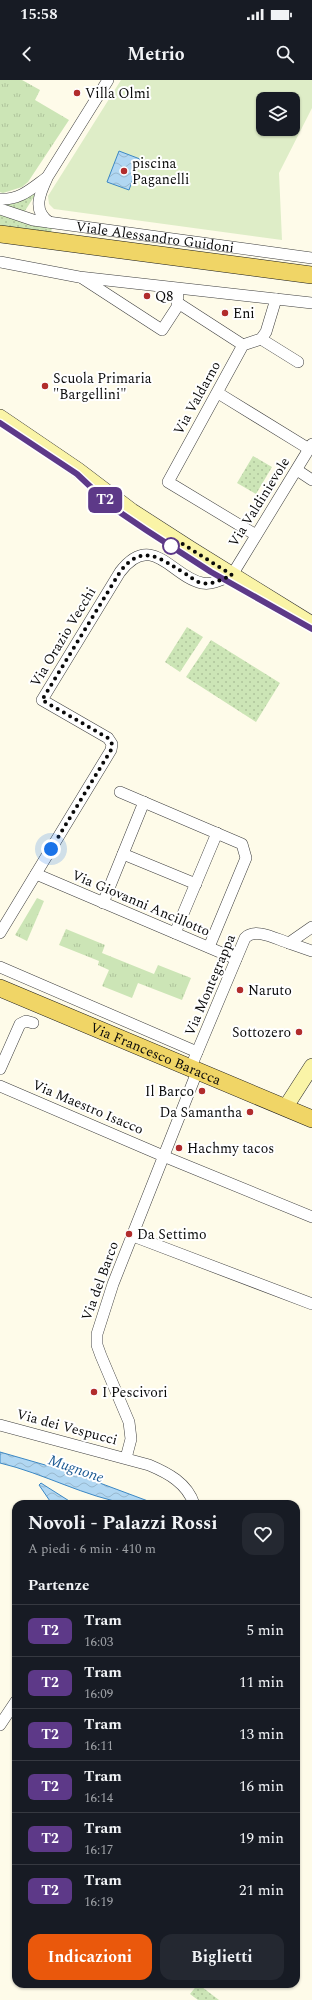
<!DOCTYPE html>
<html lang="it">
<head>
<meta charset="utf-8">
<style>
	:root { --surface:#171b24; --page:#242831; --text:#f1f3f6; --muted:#9ea1a6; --line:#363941; --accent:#ea580c }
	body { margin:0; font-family:Spectral,serif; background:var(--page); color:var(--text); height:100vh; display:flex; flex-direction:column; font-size:15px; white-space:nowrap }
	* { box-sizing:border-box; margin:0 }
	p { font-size:13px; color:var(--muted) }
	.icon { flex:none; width:22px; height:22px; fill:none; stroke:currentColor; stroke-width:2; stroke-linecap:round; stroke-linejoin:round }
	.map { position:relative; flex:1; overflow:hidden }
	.drawer { position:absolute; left:12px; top:1420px; width:288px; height:488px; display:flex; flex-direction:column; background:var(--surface); border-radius:12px; box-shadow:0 1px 3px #0004 }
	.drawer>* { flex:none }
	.badge { padding:0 8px; border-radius:6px; font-size:14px; line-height:26px }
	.buttons { position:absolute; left:256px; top:12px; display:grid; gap:8px }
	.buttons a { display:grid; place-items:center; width:44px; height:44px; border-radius:8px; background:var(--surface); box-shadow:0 1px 3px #0004; font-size:20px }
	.you { position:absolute; width:20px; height:20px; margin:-10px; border:3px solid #fff; border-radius:50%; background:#1a73e8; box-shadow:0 0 0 6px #1a73e833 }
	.map>.badge { position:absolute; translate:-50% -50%; box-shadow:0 0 0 2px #fff }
	h2 { padding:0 16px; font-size:15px; line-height:36px }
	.round { display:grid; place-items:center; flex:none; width:42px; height:42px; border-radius:12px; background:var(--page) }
	.headline { display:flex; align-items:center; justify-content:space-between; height:68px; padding:0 16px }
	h1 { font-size:19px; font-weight:700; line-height:30px }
	.action { display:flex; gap:8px; margin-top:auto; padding:8px 16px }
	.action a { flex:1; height:46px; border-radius:12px; background:var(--accent); color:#fff; font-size:16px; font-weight:700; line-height:46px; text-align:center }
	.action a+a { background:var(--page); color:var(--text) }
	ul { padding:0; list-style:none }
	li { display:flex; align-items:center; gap:12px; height:52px; padding:0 16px; border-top:1px solid var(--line) }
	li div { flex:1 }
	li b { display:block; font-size:15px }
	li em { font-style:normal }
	li .badge { min-width:44px; font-weight:700; text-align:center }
	.status { display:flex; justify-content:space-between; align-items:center; height:28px; padding:0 20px; background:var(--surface); direction:ltr }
	.status svg { height:11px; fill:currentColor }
	header { display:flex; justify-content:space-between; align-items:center; height:52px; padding:0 16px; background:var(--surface); font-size:18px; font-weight:700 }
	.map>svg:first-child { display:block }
</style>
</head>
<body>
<div class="status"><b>15:58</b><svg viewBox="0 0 49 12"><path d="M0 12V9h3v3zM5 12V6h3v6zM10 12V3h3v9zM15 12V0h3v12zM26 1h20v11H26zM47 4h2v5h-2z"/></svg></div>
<header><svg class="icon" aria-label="back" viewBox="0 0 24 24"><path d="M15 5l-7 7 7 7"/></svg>Metrio<svg class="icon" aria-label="search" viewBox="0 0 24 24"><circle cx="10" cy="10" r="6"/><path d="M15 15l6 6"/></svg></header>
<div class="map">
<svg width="312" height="1920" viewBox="0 0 312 1920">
	<defs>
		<pattern id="grass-dots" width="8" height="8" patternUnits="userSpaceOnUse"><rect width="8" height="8" fill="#cce5b6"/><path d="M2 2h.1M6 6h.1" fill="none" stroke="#aec39b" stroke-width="1.8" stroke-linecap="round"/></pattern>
		<pattern id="park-tufts" width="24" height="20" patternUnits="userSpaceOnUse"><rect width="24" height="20" fill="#cce5b6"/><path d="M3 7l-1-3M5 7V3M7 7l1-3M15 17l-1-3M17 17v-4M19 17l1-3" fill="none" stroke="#aec39b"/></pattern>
		<pattern id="water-waves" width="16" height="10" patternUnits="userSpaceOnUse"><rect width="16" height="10" fill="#b1d7f2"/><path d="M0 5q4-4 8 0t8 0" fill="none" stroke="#97b7ce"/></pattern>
	</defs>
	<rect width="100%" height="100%" fill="#fefbe9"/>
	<path fill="url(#grass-dots)" d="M33 114 35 115 23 134 0 124H13Z
		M0 132 52 146 51 154 0 149Z
		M253 376 272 387 256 414 237 403Z
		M187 547 203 557 180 592 165 582Z
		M211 560 280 603 256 642 186 597Z
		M198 1904 219 1920H198L190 1914Z"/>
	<path fill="url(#park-tufts)" d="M0 0H22L40 10 35 20 69 40 28 102 22 107 3 113 0 112Z
		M37 818 44 821 27 861 15 855Z
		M66 849 105 865 102 873 154 894 158 885 191 898 182 920 138 903 132 918 102 906 109 890 98 885 99 881 59 865Z"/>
	<path fill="#deedc7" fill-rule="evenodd" d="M121 0H312V28L279 93 282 160 54 129 49 124 48 116ZM263 19H293V49H263Z"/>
	<path fill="url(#water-waves)" stroke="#3c88c4" d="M119 71 140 79 129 110 107 102Z
		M0 1372 73 1393 156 1424C147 1424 137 1425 129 1424 85 1417 43 1393 0 1383Z
		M41 1403 44 1405 74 1424H52L39 1405Z"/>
	<path fill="#fefbe9" d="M296 1470 312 1476V1488L296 1483Z"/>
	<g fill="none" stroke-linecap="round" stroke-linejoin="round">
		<g stroke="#3d3d3d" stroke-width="12">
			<g id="street">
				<path d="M0 119C20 120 31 109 46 98"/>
				<path id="s1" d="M0 129 33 140 312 178"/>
				<path d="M49 142C31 130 41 111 48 96L108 0"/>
				<path d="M0 182 79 197 312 223"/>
				<path d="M82 198 162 250 177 227 178 209"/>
				<path d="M178 223 243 265"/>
				<path d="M261 259 298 282"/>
				<path d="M218 313 309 369"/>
				<path d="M297 390 312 400"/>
				<path d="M256 455 168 402 243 265 261 259 266 252 276 219"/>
				<path d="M120 712 242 764 246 778 209 867"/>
				<path d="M123 774 196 804"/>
				<path d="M36 794 236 879"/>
				<path d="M103 823 144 722"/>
				<path d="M0 853 111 670 112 664 108 658 42 620 120 492C152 450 172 497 202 503 213 505 222 499 232 495L312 364"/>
				<path d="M175 853 217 753"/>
				<path d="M289 863 312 871"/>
				<path d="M0 887 197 972"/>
				<path d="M0 989 20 944 26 941 33 943"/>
				<path d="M190 989 245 858C255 847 276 859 289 863L312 847"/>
				<path d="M0 1006 168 1078 312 1137"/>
				<path d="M133 1156 312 1224"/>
				<path d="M0 1345 149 1385C168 1393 187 1403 194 1424"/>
				<path d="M126 1378 131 1359 129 1342 101 1276 97 1265V1254L113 1204 197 992"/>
				<path d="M0 1645 16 1621"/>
			</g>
		</g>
		<g stroke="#2c2c2c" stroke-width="16">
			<path id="secondary" d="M0 337 78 390 132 431 191 469 312 544
				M285 1028 312 986"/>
		</g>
		<g stroke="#1b1b1b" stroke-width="18">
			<g id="primary">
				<path d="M0 154 312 195"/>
				<path id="s2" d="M0 908 312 1039"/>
			</g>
		</g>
		<use href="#street" stroke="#fff" stroke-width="11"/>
		<use href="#secondary" stroke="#faf4a7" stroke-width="15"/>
		<use href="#primary" stroke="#f0d566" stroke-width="17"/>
		<path stroke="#b12c2c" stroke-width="1" d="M0 343 77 394 112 427 171 466 211 492 312 549"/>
	</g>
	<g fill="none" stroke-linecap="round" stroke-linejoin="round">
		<g stroke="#fff" stroke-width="9">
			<path id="line" d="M0 343 77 394 112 427 146 450 211 492 312 549"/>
		</g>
		<use href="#line" stroke="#5d3988" stroke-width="6"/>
		<path stroke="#0a0a0a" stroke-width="4" stroke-dasharray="0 7.2" d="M51 769 111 670 112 664 108 658 42 620 120 492C142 462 161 479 186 494 191 497 196 502 202 503 213 505 222 499 232 495L178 461 171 466"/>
	</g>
	<g fill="#b12c2c" stroke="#fff" stroke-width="1.5">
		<circle cx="77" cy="13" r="4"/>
		<circle cx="124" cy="91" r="4"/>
		<circle cx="147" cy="216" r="4"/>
		<circle cx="225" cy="233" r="4"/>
		<circle cx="45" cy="306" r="4"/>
		<circle cx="240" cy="910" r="4"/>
		<circle cx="299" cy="952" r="4"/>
		<circle cx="202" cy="1011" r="4"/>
		<circle cx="250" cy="1032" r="4"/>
		<circle cx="179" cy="1068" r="4"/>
		<circle cx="129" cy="1154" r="4"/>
		<circle cx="94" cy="1312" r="4"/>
	</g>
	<circle fill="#fff" stroke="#5d3988" stroke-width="2" cx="171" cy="466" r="8"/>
	<g text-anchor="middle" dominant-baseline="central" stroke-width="4" stroke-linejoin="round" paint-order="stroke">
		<g font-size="14" fill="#0a0a0a" stroke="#fff" text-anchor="start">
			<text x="85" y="13">Villa Olmi</text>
			<text x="132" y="83">piscina<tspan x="132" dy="16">Paganelli</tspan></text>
			<text x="155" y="216">Q8</text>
			<text x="233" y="233">Eni</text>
			<text x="53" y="298">Scuola Primaria<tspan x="53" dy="16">"Bargellini"</tspan></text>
			<text x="248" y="910">Naruto</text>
			<text x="291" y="952" text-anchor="end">Sottozero</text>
			<text x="194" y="1011" text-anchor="end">Il Barco</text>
			<text x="242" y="1032" text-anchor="end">Da Samantha</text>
			<text x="187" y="1068">Hachmy tacos</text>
			<text x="137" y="1154">Da Settimo</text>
			<text x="102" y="1312">I Pescivori</text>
		</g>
		<g font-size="14" fill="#0a0a0a" stroke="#fff">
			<text stroke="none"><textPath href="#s1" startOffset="158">Viale Alessandro Guidoni</textPath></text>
			<text transform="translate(197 318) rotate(-61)">Via Valdarno</text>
			<text transform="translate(259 422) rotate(-58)">Via Valdinievole</text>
			<text transform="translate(63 557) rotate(-59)">Via Orazio Vecchi</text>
			<text transform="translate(141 823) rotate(23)">Via Giovanni Ancillotto</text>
			<text transform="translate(210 905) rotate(-67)">Via Montegrappa</text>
			<text stroke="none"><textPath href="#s2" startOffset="169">Via Francesco Baracca</textPath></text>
			<text transform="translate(88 1027) rotate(23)">Via Maestro Isacco</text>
			<text transform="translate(100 1201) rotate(-70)">Via del Barco</text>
			<text transform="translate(67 1347) rotate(15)">Via dei Vespucci</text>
		</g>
		<g font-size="15" font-style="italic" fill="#1c5a93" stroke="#fff">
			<text transform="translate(76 1389) rotate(19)">Mugnone</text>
		</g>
	</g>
</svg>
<div class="buttons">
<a><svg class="icon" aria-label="layers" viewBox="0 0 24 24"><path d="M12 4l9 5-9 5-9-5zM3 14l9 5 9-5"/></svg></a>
</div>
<div class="you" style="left:51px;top:769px"></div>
<b class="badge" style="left:105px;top:420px;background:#5d3988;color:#fff">T2</b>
<section class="drawer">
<div class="headline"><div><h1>Novoli - Palazzi Rossi</h1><p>A piedi · 6 min · 410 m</p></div><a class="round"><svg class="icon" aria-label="heart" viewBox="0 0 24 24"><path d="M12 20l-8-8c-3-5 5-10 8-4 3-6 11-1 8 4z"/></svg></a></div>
<h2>Partenze</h2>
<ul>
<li><span class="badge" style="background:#5d3988;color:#fff">T2</span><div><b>Tram</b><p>16:03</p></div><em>5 min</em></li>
<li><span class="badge" style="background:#5d3988;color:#fff">T2</span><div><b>Tram</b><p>16:09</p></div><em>11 min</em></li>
<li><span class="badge" style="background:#5d3988;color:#fff">T2</span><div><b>Tram</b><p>16:11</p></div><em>13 min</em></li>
<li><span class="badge" style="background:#5d3988;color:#fff">T2</span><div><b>Tram</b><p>16:14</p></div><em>16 min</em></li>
<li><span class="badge" style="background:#5d3988;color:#fff">T2</span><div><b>Tram</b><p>16:17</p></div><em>19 min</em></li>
<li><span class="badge" style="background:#5d3988;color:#fff">T2</span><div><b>Tram</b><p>16:19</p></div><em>21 min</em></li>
</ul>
<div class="action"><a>Indicazioni</a><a>Biglietti</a></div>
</section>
</div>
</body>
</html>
